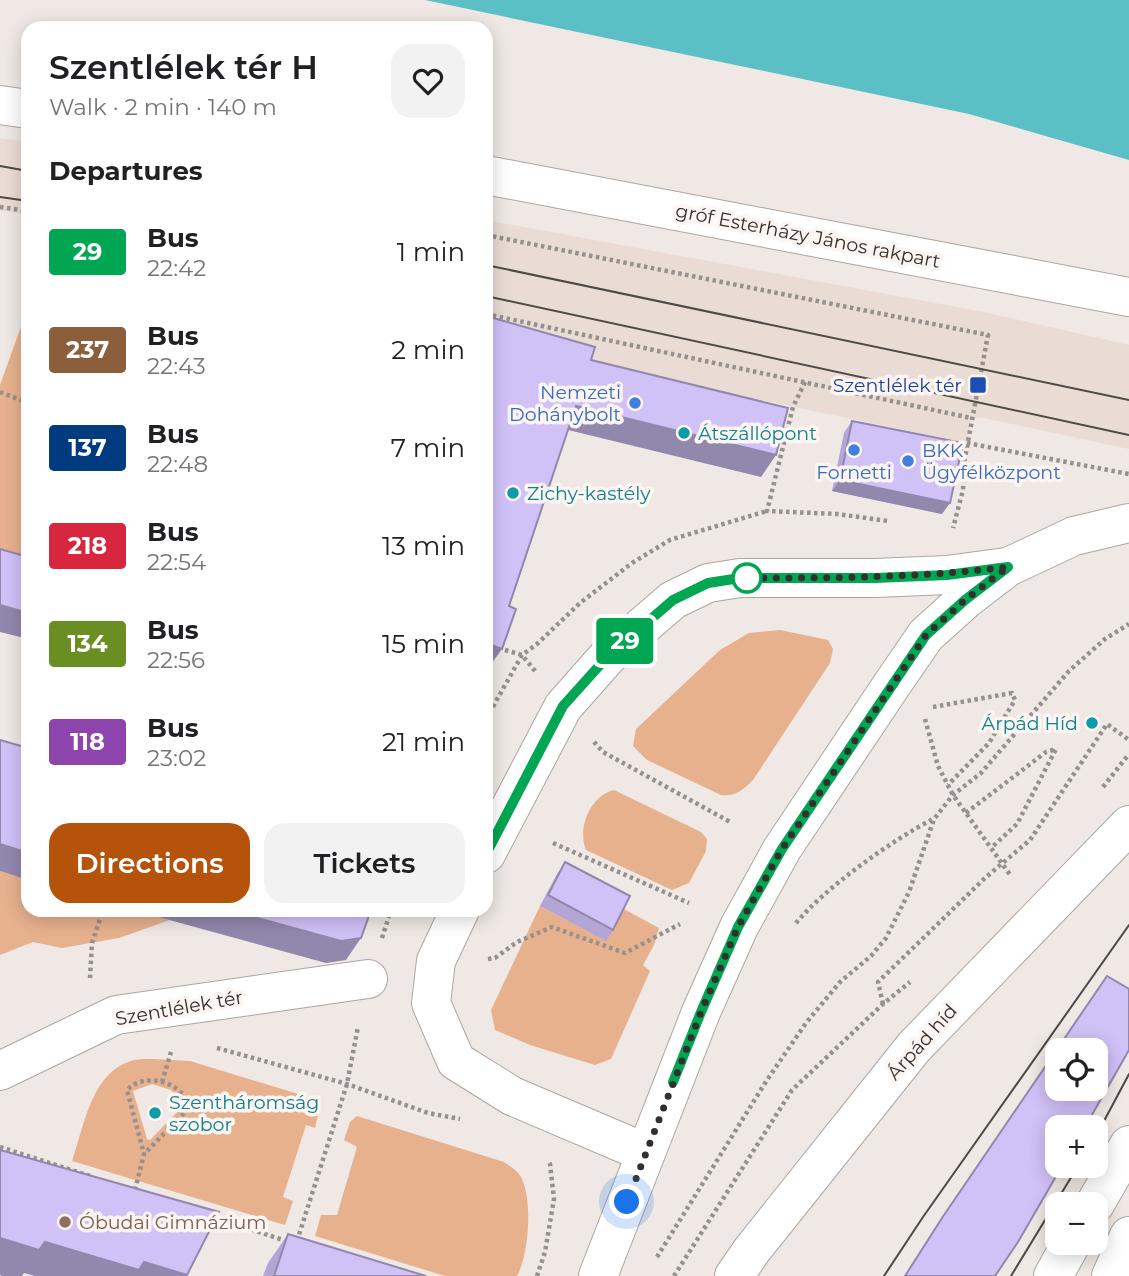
<!DOCTYPE html>
<html lang="en">
<head>
<meta charset="utf-8">
<style>
	:root { --surface:#fff; --page:#f2f2f2; --text:#202124; --muted:#757577; --accent:#b45309 }
	body { margin:0; font-family:Montserrat,sans-serif; background:var(--page); color:var(--text); height:100vh; display:flex; flex-direction:column; font-size:26px; white-space:nowrap }
	* { box-sizing:border-box; margin:0 }
	p { font-size:23px; color:var(--muted) }
	.icon { flex:none; width:38px; height:38px; fill:none; stroke:currentColor; stroke-width:2; stroke-linecap:round; stroke-linejoin:round }
	.map { position:relative; flex:1; overflow:hidden }
	.panel { position:absolute; left:21px; top:21px; width:472px; height:896px; display:flex; flex-direction:column; background:var(--surface); border-radius:21px; box-shadow:0 4px 18px #0003 }
	.panel>* { flex:none }
	.badge { padding:0 14px; border-radius:5px; font-size:24px; line-height:46px }
	.fabs { position:absolute; left:1045px; top:1038px; display:grid; gap:14px }
	.fabs a { display:grid; place-items:center; width:63px; height:63px; border-radius:14px; background:var(--surface); box-shadow:0 4px 18px #0003; font-size:35px }
	.you { position:absolute; width:35px; height:35px; margin:-18px; border:5px solid #fff; border-radius:50%; background:#1a73e8; box-shadow:0 0 0 10px #1a73e833 }
	.map>.badge { position:absolute; translate:-50% -50%; box-shadow:0 0 0 4px #fff }
	h2 { padding:0 28px; font-size:26px; line-height:63px }
	.round { display:grid; place-items:center; flex:none; width:74px; height:74px; border-radius:21px; background:var(--page) }
	.overview { display:flex; align-items:center; justify-content:space-between; height:119px; padding:0 28px }
	h1 { font-size:33px; font-weight:600; line-height:52px }
	.primary-button { display:flex; gap:14px; margin-top:auto; padding:14px 28px }
	.primary-button a { flex:1; height:80px; border-radius:21px; background:var(--accent); color:#fff; font-size:28px; font-weight:600; line-height:80px; text-align:center }
	.primary-button a+a { background:var(--page); color:var(--text) }
	ul { padding:0; list-style:none }
	li { display:flex; align-items:center; gap:21px; height:98px; padding:0 28px }
	li div { flex:1 }
	li b { display:block; font-size:26px }
	li em { font-style:normal }
	li .badge { min-width:77px; font-weight:700; text-align:center }
	.map>svg:first-child { display:block }
</style>
</head>
<body>
<div class="map">
<svg width="1129" height="1276" viewBox="0 0 1129 1276">
	<rect width="100%" height="100%" fill="#efe8e4"/>
	<path fill="#eadcd4" d="M0 138 28 142V215L0 210Z
		M486 220 984 312 1129 345V449L984 418 971 419 967 443 487 343Z"/>
	<path fill="#e7b18e" fill-rule="evenodd" d="M23 321 28 322V583L0 575V385Z
		M780 630 828 640 833 649 830 663 753 780C743 790 735 797 721 795L647 760 633 746 636 729 720 650 749 633Z
		M614 790 701 832 707 839 706 851 689 883 672 890 586 850C577 828 590 796 614 790Z
		M0 871 28 880V910H132L170 920 119 938 62 948 33 942 0 955Z
		M540 906 605 940 622 908 659 928 654 945 643 965 650 971 611 1059 595 1065 530 1045 495 1030 491 1010Z
		M153 1059 190 1061 321 1101 315 1128 306 1125 283 1197 293 1201 285 1225 72 1161C84 1127 91 1073 131 1061 137 1059 146 1059 153 1059ZM152 1084 171 1090 184 1105 150 1140 147 1139 133 1091Z
		M357 1116 504 1162C510 1166 517 1170 521 1177 533 1199 529 1254 517 1276H445L315 1236 321 1215H337L357 1147 344 1140 350 1122Z"/>
	<path fill="#5ac0c5" d="M425 0H1129V160L969 114Z"/>
	<g fill="none" stroke-linecap="round" stroke-linejoin="round">
		<g stroke="#aca6a2" stroke-width="40">
			<path id="minor" d="M486 854 563 707 608 656 673 600 708 583 740 578H875L947 575 1006 567
				M460 910 436 961 431 1003 456 1061 512 1096 646 1153
				M0 1071 116 1015 368 979
				M598 1276 701 1012 739 927 782 849 893 683 926 635 965 600 1008 567 1074 536 1129 523"/>
		</g>
		<g stroke="#aca6a2" stroke-width="40">
			<path id="major" d="M0 105 28 109
				M486 175 1129 297
				M1095 1204 1129 1145
				M734 1276 752 1250 914 1047 1129 825
				M1053 1276 1072 1242
				M1111 1276 1129 1236"/>
		</g>
		<path stroke="#96918e" stroke-width="4.5" stroke-dasharray="3.5 3.5" stroke-linecap="butt" d="M0 207 28 211
			M486 235 988 335 964 463 963 490 953 528
			M486 314 971 418
			M805 382 793 407 767 511 837 514 888 521
			M0 392 28 403
			M967 443 1129 474
			M505 650 522 655 535 671
			M933 707 1012 693 1015 700 989 743 948 785
			M486 719 522 655 537 644 580 603 632 563 670 540 767 511
			M925 719 938 766 953 795 1011 876
			M594 742 603 752 732 823
			M1103 787 1129 754
			M966 813 1046 752 1056 749 1017 824 991 848
			M553 843 689 903
			M796 923C826 887 891 841 933 819
			M382 938 391 910
			M488 959 495 958 517 942 552 927 625 953 680 924
			M90 978 92 943 103 910
			M883 1004 878 982 985 878 1030 840 1107 724 1129 740
			M217 1048 347 1084 428 1113 460 1119
			M162 1082 171 1052
			M0 1147 93 1177
			M135 1190 144 1154 127 1090C145 1071 183 1082 190 1107L144 1154
			M211 1216 289 1242
			M297 1241 347 1084 358 1027
			M657 1257 767 1080 806 1023 840 982 871 956 886 938 909 892 934 819 953 795 981 773 1069 671 1105 639 1129 624
			M537 1276 545 1252 554 1199 550 1164 548 1161
			M674 1276 792 1090 883 1004 910 982"/>
		<use href="#minor" stroke="#fff" stroke-width="38"/>
		<use href="#major" stroke="#fff" stroke-width="38"/>
		<path stroke="#4d4a47" stroke-width="2" d="M0 166 28 171
			M0 197 28 201
			M486 265 1129 400
			M486 296 1129 435
			M1096 1136 1129 1074
			M884 1276 923 1217 1129 925
			M1011 1276 1078 1166"/>
	</g>
	<path fill="#b3a6d4" d="M28 304V322L23 321Z
		M852 421 942 514 832 491 844 433Z
		M565 862 613 930 606 941 540 906 557 874Z
		M288 1234 426 1276H263L268 1263Z"/>
	<path fill="#9287ad" d="M28 313V322L23 321Z
		M576 406 776 455 761 477 560 428Z
		M840 480 950 503 942 514 832 491Z
		M0 605 28 613V639L0 632Z
		M486 643 502 649 486 671Z
		M0 844 28 853V880L0 871Z
		M133 910H228L361 938 346 960 326 963Z
		M0 1238 45 1242 144 1262 187 1275 186 1276H35L24 1273 22 1276H2L0 1275Z"/>
	<path fill="#d0c1f7" stroke="#9287ad" stroke-width="2" fill-rule="evenodd" d="M486 316 595 347 591 360 788 408 776 455 576 406 509 606 516 609 502 649 486 643Z
		M852 421 963 443 950 503 840 480Z
		M0 549 28 557V613L0 605Z
		M0 740 28 748V853L0 844Z
		M565 862 630 896 613 930 548 895Z
		M228 910H371L361 938 341 941Z
		M1107 976 1129 989V1050L1085 1127H1057V1166H1062L1018 1242 995 1276H905L942 1218ZM1057 1050H1096V1088H1057Z
		M0 1150 219 1212 187 1275 144 1262 139 1270 45 1242 39 1250 0 1238Z
		M288 1234 426 1276H274Z"/>
	<g fill="none" stroke-linecap="round" stroke-linejoin="round">
		<g stroke="#fff" stroke-width="16">
			<path id="line" d="M486 854 563 706 608 656 673 600 708 583 740 578H875L947 575 1008 567 965 600 926 635 782 849 738 927 701 1012 673 1082"/>
		</g>
		<use href="#line" stroke="#00a651" stroke-width="10"/>
		<path stroke="#322f2d" stroke-width="7" stroke-dasharray="0 12.6" d="M627 1202 701 1012 738 927 782 849 926 635 965 600 1008 567C918 578 830 578 740 578H747"/>
	</g>
	<rect fill="#1a4fb4" stroke="#fcf5f1" stroke-width="2.5" x="969" y="376" width="18" height="18" rx="3.5"/>
	<g fill="#3f7fe0" stroke="#fcf5f1" stroke-width="2.5">
		<circle cx="635" cy="403" r="7"/>
		<circle cx="854" cy="450" r="7"/>
		<circle cx="908" cy="461" r="7"/>
	</g>
	<g fill="#0f9aa8" stroke="#fcf5f1" stroke-width="2.5">
		<circle cx="684" cy="433" r="7"/>
		<circle cx="513" cy="493" r="7"/>
		<circle cx="1092" cy="723" r="7"/>
		<circle cx="155" cy="1113" r="7"/>
	</g>
	<circle fill="#fff" stroke="#00a651" stroke-width="3.5" cx="747" cy="578" r="14"/>
	<circle fill="#8d6e63" stroke="#fcf5f1" stroke-width="2.5" cx="65" cy="1222" r="7"/>
	<g text-anchor="middle" dominant-baseline="central" stroke-width="7" stroke-linejoin="round" paint-order="stroke">
		<g font-size="19" fill="#322f2d" stroke="#fcf5f1">
			<text transform="translate(808 236) rotate(11)">gróf Esterházy János rakpart</text>
			<text transform="translate(179 1008) rotate(-10)">Szentlélek tér</text>
			<text transform="translate(922 1042) rotate(-48)">Árpád híd</text>
		</g>
		<g font-size="19" fill="#164399" stroke="#fcf5f1" text-anchor="end">
			<text x="962" y="385">Szentlélek tér</text>
		</g>
		<g font-size="19" fill="#366cbe" stroke="#fcf5f1" text-anchor="end">
			<text x="621" y="392">Nemzeti<tspan x="621" dy="22">Dohánybolt</tspan></text>
			<text x="922" y="450" text-anchor="start">BKK<tspan x="922" dy="22">Ügyfélközpont</tspan></text>
			<text x="854" y="472" text-anchor="middle">Fornetti</text>
		</g>
		<g font-size="19" fill="#0d838f" stroke="#fcf5f1" text-anchor="start">
			<text x="698" y="433">Átszállópont</text>
			<text x="527" y="493">Zichy-kastély</text>
			<text x="1078" y="723" text-anchor="end">Árpád Híd</text>
			<text x="169" y="1102">Szentháromság<tspan x="169" dy="22">szobor</tspan></text>
		</g>
		<g font-size="19" fill="#785e54" stroke="#fcf5f1" text-anchor="start">
			<text x="79" y="1222">Óbudai Gimnázium</text>
		</g>
	</g>
</svg>
<div class="fabs">
<a><svg class="icon" aria-label="locate" viewBox="0 0 24 24"><circle cx="12" cy="12" r="6"/><path d="M12 2v4M12 18v4M2 12h4M18 12h4"/></svg></a>
<a>+</a>
<a>−</a>
</div>
<div class="you" style="left:627px;top:1202px"></div>
<b class="badge" style="left:625px;top:641px;background:#00a651;color:#fff">29</b>
<section class="panel">
<div class="overview"><div><h1>Szentlélek tér H</h1><p>Walk · 2 min · 140 m</p></div><a class="round"><svg class="icon" aria-label="heart" viewBox="0 0 24 24"><path d="M12 20l-8-8c-3-5 5-10 8-4 3-6 11-1 8 4z"/></svg></a></div>
<h2>Departures</h2>
<ul>
<li><span class="badge" style="background:#00a651;color:#fff">29</span><div><b>Bus</b><p>22:42</p></div><em>1 min</em></li>
<li><span class="badge" style="background:#8b5e3c;color:#fff">237</span><div><b>Bus</b><p>22:43</p></div><em>2 min</em></li>
<li><span class="badge" style="background:#003b80;color:#fff">137</span><div><b>Bus</b><p>22:48</p></div><em>7 min</em></li>
<li><span class="badge" style="background:#d7263d;color:#fff">218</span><div><b>Bus</b><p>22:54</p></div><em>13 min</em></li>
<li><span class="badge" style="background:#6b8e23;color:#fff">134</span><div><b>Bus</b><p>22:56</p></div><em>15 min</em></li>
<li><span class="badge" style="background:#8e44ad;color:#fff">118</span><div><b>Bus</b><p>23:02</p></div><em>21 min</em></li>
</ul>
<div class="primary-button"><a>Directions</a><a>Tickets</a></div>
</section>
</div>
</body>
</html>
